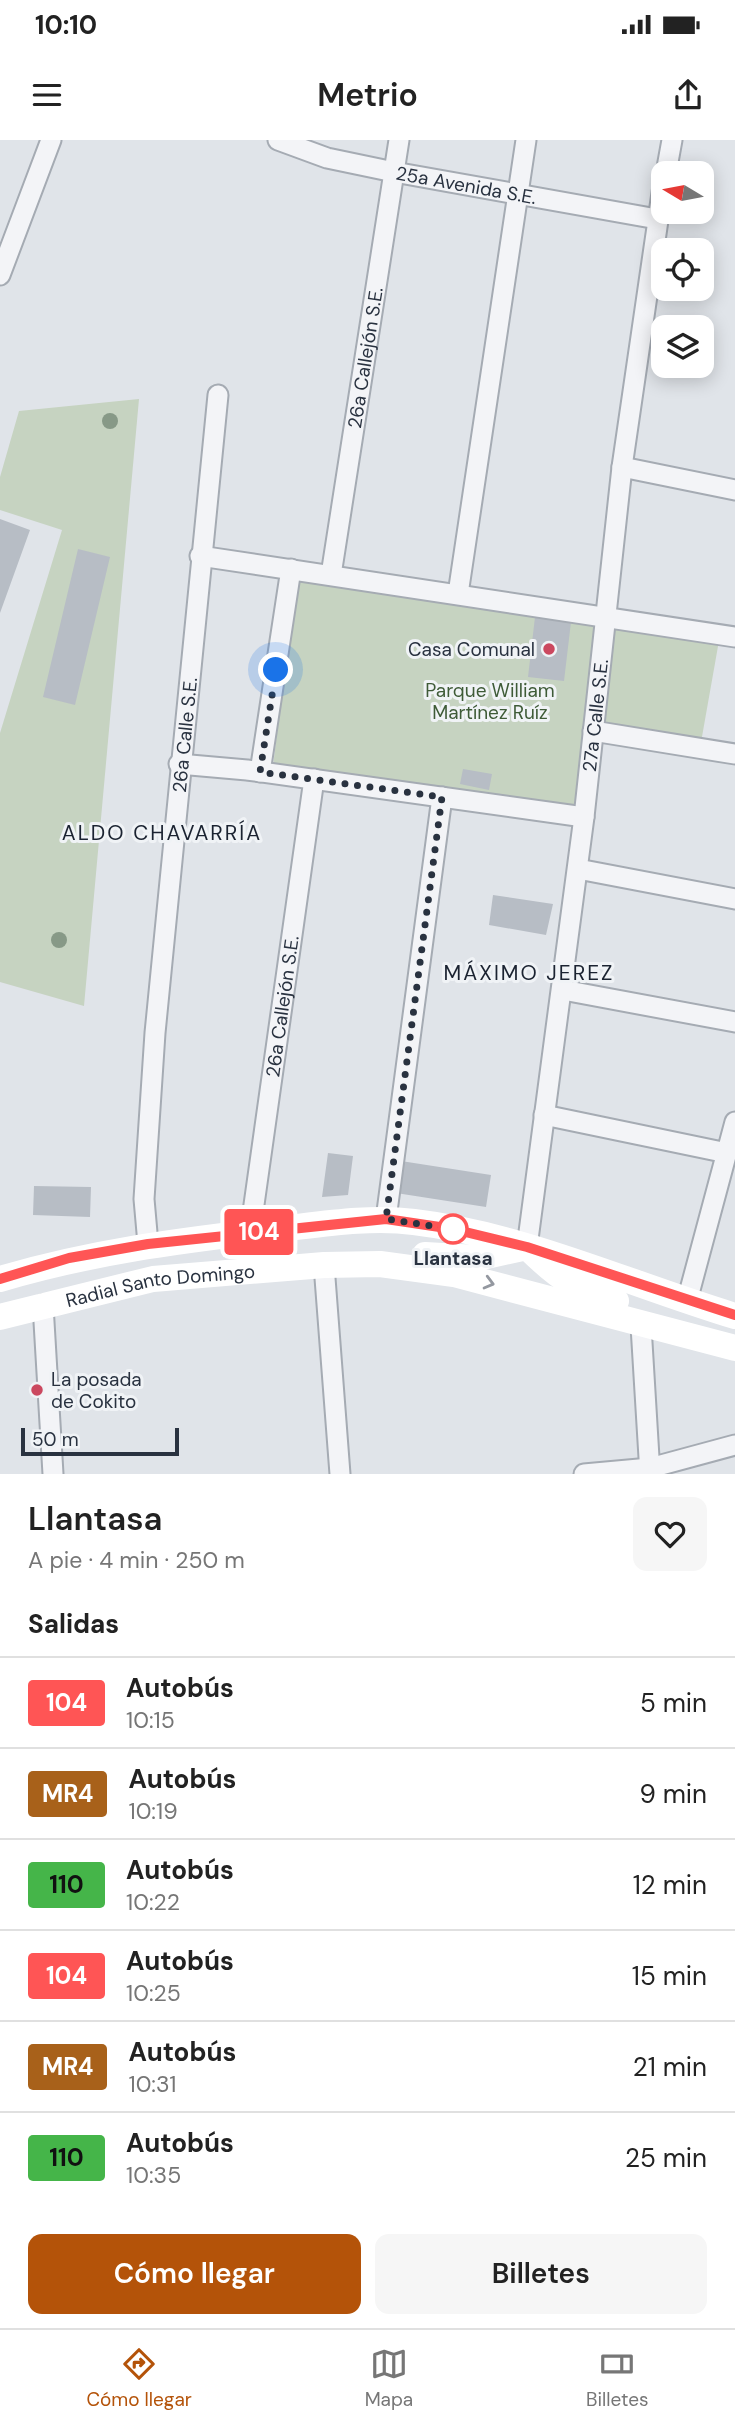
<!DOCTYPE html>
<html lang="es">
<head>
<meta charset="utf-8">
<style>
	:root { --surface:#fff; --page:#f6f6f6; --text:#222; --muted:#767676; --line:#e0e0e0; --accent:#b45309 }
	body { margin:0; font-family:"DM Sans",sans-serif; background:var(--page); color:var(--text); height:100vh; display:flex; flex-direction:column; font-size:26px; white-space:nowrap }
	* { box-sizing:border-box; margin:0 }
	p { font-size:23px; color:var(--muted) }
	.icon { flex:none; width:38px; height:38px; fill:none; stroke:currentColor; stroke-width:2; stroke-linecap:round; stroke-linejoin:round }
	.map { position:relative; height:1334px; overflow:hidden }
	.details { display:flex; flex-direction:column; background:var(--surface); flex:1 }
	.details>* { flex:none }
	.badge { padding:0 14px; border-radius:5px; font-size:24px; line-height:46px }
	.needle { width:46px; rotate:280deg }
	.tools { position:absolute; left:651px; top:21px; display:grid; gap:14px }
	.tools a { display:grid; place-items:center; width:63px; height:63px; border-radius:14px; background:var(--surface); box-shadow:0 4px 18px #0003; font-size:35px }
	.scale { position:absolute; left:21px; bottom:18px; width:158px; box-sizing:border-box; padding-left:7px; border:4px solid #293240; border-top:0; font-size:19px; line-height:24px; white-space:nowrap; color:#293240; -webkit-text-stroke:5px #f0f3f6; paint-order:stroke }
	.you { position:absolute; width:35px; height:35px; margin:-18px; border:5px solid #fff; border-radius:50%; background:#1a73e8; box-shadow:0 0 0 10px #1a73e833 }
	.map>.badge { position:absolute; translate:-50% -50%; box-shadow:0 0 0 4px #fff }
	h2 { padding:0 28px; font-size:26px; line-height:63px }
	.round { display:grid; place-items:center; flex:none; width:74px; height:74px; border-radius:14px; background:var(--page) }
	.headline { display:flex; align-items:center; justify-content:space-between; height:119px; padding:0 28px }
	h1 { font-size:33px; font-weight:600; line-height:52px }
	.button { display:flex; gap:14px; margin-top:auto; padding:14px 28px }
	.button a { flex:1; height:80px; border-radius:14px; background:var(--accent); color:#fff; font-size:28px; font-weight:600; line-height:80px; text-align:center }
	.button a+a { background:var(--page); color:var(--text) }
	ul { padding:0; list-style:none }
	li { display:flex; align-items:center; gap:21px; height:91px; padding:0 28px; border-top:2px solid var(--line) }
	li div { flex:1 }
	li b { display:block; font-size:26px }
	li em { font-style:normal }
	li .badge { min-width:77px; font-weight:700; text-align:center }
	.status { display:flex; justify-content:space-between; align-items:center; height:49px; padding:0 35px; background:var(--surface); direction:ltr }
	.status svg { height:19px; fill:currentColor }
	header { display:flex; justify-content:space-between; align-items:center; height:91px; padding:0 28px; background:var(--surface); font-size:32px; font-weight:600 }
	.dock { display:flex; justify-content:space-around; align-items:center; height:98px; border-top:2px solid var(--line); background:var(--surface); font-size:19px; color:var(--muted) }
	.dock a { display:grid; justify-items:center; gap:4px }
	.dock .on { color:var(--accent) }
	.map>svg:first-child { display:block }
</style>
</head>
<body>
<div class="status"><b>10:10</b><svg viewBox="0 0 49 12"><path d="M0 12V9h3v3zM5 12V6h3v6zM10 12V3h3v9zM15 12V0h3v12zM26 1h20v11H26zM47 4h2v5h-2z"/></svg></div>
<header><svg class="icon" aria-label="menu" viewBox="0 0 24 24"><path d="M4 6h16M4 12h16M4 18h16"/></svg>Metrio<svg class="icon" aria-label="share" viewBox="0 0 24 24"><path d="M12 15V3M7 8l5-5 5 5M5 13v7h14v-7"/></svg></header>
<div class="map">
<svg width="735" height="1334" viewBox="0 0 735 1334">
	<rect width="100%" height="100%" fill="#e0e4e9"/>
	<path fill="#c6d3c1" d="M139 259 84 866 0 842V593L62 390 0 370V337L19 271Z
		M297 432 601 478 584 677 273 626Z
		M604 476 720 495 700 608 593 591Z"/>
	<path fill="#b7bdc5" d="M0 379 30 390 0 473Z
		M78 409 110 417 75 565 43 557Z
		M535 477 571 482 564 541 528 537Z
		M463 629 492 634 489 650 460 644Z
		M493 755 553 764 546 795 489 785Z
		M328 1013 353 1016 348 1055 322 1057Z
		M401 1021 491 1035 486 1067 396 1053Z
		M34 1046 91 1047 90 1077 33 1075Z"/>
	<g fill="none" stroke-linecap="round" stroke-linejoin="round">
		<g stroke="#a5abb3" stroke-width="23">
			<g id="street">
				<path id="s1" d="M278 0 327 18 394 32 657 79"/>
				<path d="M666 33 672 0"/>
				<path d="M0 135 51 0"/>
				<path d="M622 327 735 350"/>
				<path d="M200 416 735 497"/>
				<path id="s2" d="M331 435 399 0"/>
				<path d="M458 454 526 0"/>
				<path d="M593 591 735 614"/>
				<path d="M179 624 247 630 584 677"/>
				<path d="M260 632 291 429"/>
				<path d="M578 729 735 759"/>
				<path d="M563 850 735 882"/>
				<path d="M544 975 727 1013"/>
				<path d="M386 1079 442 657"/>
				<path id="s3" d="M250 1093 314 639"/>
				<path id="s4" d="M148 1104 144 1059 155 893 218 255"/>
				<path id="s5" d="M527 1107 584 677 622 327 663 46"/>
				<path d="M324 1125 340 1334"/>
				<path d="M687 1161 735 982"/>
				<path d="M43 1165 53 1334"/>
				<path d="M641 1186 650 1334"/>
				<path d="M584 1334 650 1328 735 1305"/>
			</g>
		</g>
		<use href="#street" stroke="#f3f4f7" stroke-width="19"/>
		<g stroke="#fff" stroke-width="26">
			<path d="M425 1115 477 1118 527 1107C559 1138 573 1148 616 1161"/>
			<path d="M0 1139C91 1112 177 1101 271 1090 318 1085 367 1076 414 1082 524 1095 629 1144 735 1176"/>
			<path id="s6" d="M0 1177 153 1139 324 1125 380 1124 454 1134 735 1208"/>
		</g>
	</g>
	<g fill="#879987">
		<circle cx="110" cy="281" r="8"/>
		<circle cx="59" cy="800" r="8"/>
	</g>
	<defs><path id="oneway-chevron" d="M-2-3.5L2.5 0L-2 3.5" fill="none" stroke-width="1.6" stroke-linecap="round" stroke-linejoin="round" transform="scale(1.75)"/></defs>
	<use stroke="#9498a0" href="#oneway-chevron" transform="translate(489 1143) rotate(15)"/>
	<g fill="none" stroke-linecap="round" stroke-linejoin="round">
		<g stroke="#fff" stroke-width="16">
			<path id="line" d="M0 1139 69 1118 148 1104 386 1079 453 1089 527 1107 735 1175"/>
		</g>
		<use href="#line" stroke="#f55" stroke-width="10"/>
		<path stroke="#293240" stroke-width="7" stroke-dasharray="0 12.6" d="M276 530 260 632 442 657 386 1079 453 1089"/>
	</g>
	<g fill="#cb485f" stroke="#f0f3f6" stroke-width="2.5">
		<circle cx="549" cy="509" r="7"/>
		<circle cx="37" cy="1250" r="7"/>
	</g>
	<circle fill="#fff" stroke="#f55" stroke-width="3.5" cx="453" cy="1089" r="14"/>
	<g text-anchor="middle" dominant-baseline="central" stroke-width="6" stroke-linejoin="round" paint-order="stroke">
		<g font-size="19" fill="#293240" stroke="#f0f3f6">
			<text stroke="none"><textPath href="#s1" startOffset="194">25a Avenida S.E.</textPath></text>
			<text stroke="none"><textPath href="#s2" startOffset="220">26a Callejón S.E.</textPath></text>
			<text stroke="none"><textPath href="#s5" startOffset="536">27a Calle S.E.</textPath></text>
			<text stroke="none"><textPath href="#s4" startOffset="511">26a Calle S.E.</textPath></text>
			<text stroke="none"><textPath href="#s3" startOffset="229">26a Callejón S.E.</textPath></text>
			<text stroke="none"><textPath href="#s6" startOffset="164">Radial Santo Domingo</textPath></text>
		</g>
		<g font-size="19" fill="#293240" stroke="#f0f3f6" text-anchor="end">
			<text x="535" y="509">Casa Comunal</text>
			<text x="51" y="1239" text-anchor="start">La posada<tspan x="51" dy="22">de Cokito</tspan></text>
		</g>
		<g font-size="19" fill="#3e5b37" stroke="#f0f3f6">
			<text x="490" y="550">Parque William<tspan x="490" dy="22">Martínez Ruíz</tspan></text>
		</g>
		<g font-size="19" font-weight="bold" fill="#293240" stroke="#f0f3f6">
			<text x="453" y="1118">Llantasa</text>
		</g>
		<g font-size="21" letter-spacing="2" fill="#1b2331" stroke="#f0f3f6">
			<text x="162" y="693">ALDO CHAVARRÍA</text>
			<text x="529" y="833">MÁXIMO JEREZ</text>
		</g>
	</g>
</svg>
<div class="tools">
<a><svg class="needle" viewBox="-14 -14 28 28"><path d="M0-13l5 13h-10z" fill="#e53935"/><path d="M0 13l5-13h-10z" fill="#767676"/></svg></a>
<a><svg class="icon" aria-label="locate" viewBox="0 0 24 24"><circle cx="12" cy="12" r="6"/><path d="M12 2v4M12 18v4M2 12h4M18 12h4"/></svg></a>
<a><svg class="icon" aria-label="layers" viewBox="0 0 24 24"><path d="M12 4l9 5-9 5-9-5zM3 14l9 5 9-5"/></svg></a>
</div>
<div class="scale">50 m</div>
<div class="you" style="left:276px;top:530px"></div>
<b class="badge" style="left:259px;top:1092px;background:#f55;color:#fff">104</b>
</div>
<section class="details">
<div class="headline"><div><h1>Llantasa</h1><p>A pie · 4 min · 250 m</p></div><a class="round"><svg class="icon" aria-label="heart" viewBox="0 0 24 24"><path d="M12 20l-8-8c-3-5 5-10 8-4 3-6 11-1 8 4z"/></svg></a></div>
<h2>Salidas</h2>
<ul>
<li><span class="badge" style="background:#f55;color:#fff">104</span><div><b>Autobús</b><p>10:15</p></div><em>5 min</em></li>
<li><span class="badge" style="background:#a8611a;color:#fff">MR4</span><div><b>Autobús</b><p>10:19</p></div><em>9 min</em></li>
<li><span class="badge" style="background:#45b549;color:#111">110</span><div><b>Autobús</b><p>10:22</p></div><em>12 min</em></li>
<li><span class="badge" style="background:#f55;color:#fff">104</span><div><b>Autobús</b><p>10:25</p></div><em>15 min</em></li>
<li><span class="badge" style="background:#a8611a;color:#fff">MR4</span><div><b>Autobús</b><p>10:31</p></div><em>21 min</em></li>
<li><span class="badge" style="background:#45b549;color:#111">110</span><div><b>Autobús</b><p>10:35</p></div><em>25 min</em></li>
</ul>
<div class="button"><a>Cómo llegar</a><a>Billetes</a></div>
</section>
<nav class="dock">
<a class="on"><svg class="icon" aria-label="directions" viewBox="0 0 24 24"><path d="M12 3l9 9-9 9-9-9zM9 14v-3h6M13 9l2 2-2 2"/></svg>Cómo llegar</a>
<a><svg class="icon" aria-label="map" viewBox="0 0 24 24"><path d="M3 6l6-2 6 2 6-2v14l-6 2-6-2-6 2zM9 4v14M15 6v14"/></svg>Mapa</a>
<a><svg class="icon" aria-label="tickets" viewBox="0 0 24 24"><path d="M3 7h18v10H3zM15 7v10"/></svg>Billetes</a>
</nav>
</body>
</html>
